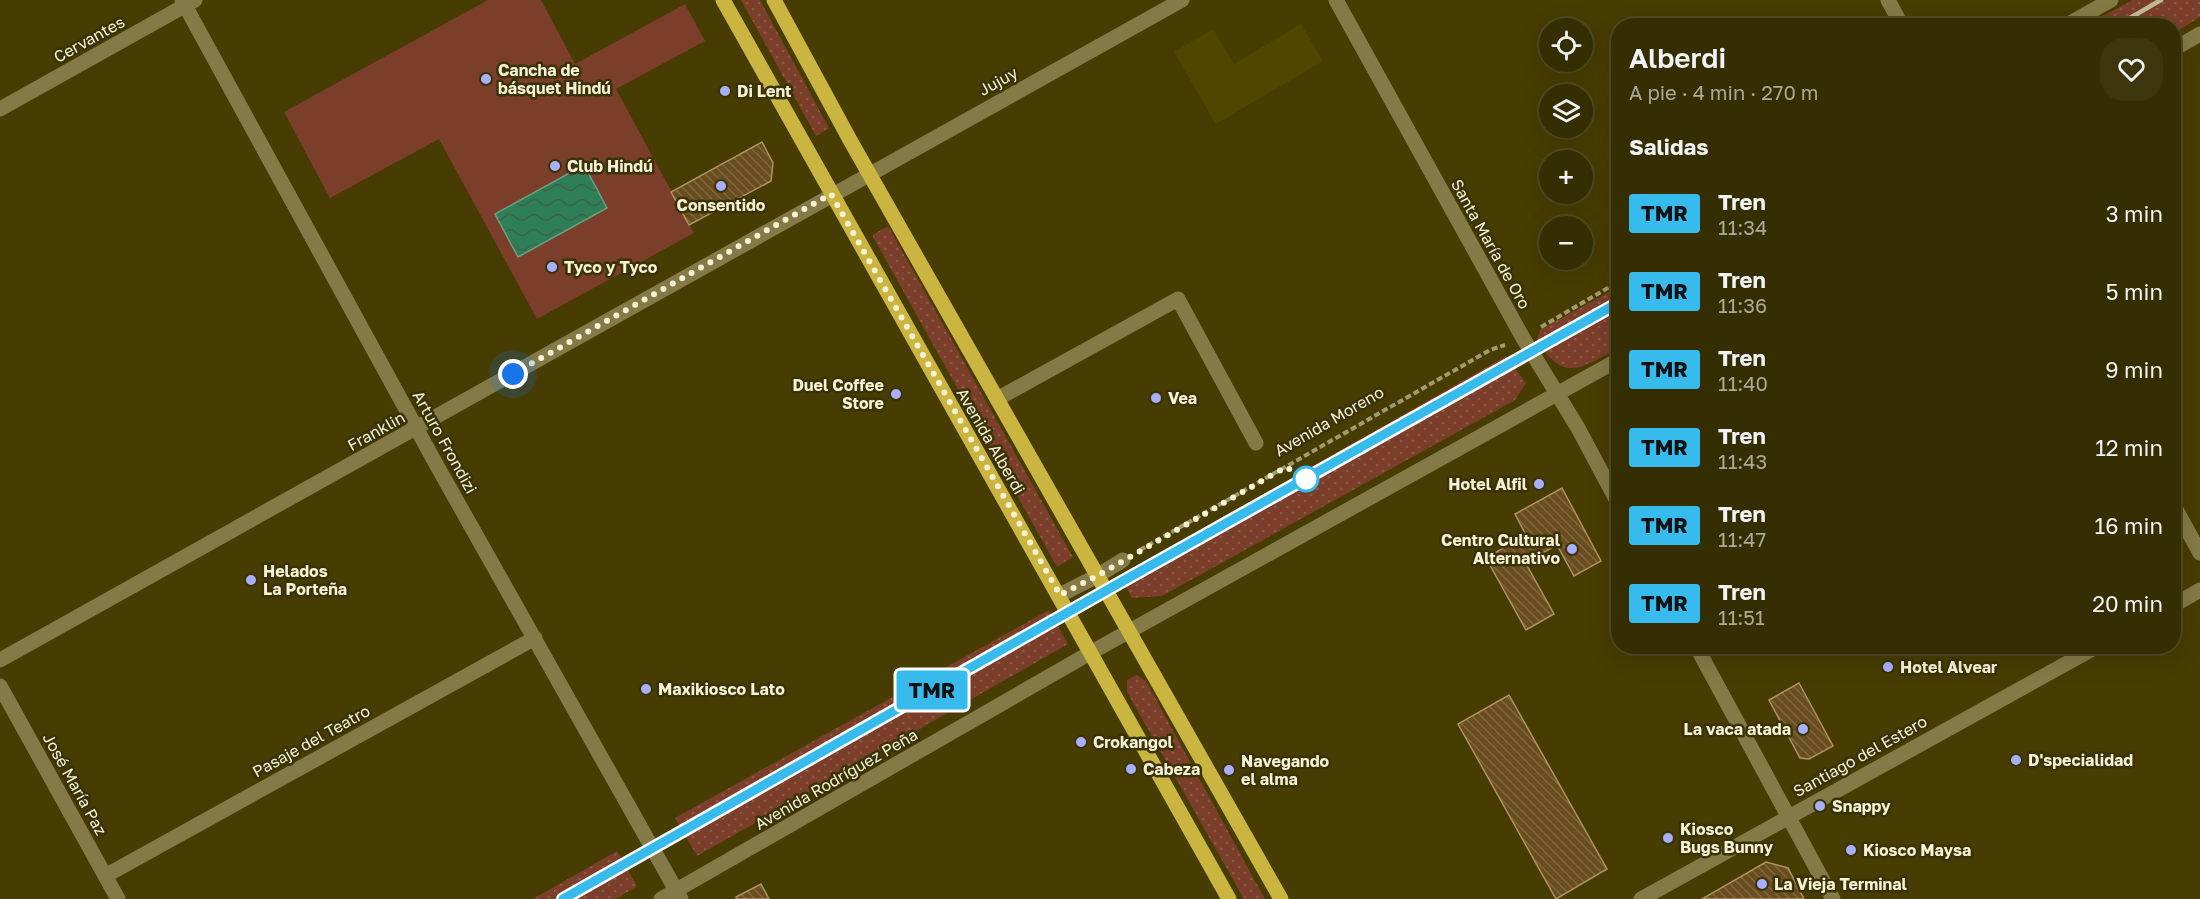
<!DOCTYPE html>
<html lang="es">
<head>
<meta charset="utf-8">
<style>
	:root { --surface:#352e02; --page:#3d360c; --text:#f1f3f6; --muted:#aaa899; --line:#4f4a24 }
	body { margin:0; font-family:"Golos Text",sans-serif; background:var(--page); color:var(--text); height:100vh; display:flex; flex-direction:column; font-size:22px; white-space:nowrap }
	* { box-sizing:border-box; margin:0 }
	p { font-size:20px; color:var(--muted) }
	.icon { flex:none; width:33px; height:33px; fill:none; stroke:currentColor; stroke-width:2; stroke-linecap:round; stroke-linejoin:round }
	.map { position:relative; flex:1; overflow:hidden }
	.sheet { position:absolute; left:1611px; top:18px; width:570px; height:636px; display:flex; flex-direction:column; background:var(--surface); border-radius:24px; box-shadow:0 6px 24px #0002,0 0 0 2px var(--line) }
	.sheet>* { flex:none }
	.badge { padding:0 12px; border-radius:4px; font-size:21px; line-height:39px }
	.tools { position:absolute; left:1539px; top:18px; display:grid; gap:12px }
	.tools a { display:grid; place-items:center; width:54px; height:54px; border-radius:50%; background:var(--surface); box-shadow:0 6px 24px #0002,0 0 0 2px var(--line); font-size:30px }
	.you { position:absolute; width:30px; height:30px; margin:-15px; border:4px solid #fff; border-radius:50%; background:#1a73e8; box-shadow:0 0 0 9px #1a73e833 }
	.map>.badge { position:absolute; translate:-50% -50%; box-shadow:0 0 0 3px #fff }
	h2 { padding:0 18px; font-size:22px; line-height:54px }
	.round { display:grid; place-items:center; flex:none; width:63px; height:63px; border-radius:24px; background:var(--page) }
	.head { display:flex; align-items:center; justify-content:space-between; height:102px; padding:0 18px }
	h1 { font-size:28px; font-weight:600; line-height:45px }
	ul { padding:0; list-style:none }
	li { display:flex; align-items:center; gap:18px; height:78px; padding:0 18px }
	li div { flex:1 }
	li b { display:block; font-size:22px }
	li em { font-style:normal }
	li .badge { min-width:66px; font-weight:700; text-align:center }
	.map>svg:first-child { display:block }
</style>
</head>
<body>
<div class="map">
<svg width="2200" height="899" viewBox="0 0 2200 899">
	<defs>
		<pattern id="green-dots" width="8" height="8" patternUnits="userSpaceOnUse" patternTransform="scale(1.5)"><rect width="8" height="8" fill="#7b3e2a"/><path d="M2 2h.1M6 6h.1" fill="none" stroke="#8e5a48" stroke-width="1.8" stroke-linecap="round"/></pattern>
		<pattern id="water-waves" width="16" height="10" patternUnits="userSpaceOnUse" patternTransform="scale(1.5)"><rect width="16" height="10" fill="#2e7e57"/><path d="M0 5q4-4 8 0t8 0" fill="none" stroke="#3c644c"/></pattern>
		<pattern id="building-back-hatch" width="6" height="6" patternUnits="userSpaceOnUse" patternTransform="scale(1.5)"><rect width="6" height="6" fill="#694d1e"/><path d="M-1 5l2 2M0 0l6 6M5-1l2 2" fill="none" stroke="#7f673e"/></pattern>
	</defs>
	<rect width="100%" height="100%" fill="#473d02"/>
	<path fill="#514600" d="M1301 24 1323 61 1216 124 1174 52 1213 29 1234 64Z"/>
	<path fill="url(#green-dots)" d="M741 0H760L829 128 816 136Z
		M2133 0H2200V17L2174 33V26L2086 25Z
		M888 226 1073 557 1057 567 872 235Z
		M1618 287V348C1582 368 1563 384 1537 340L1540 330Z
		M1506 356 1526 383 1515 400 1162 596 1132 598 1120 576Z
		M1049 610 1068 644 697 856 675 818Z
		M1137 675 1146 681 1265 899H1244L1127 692V680Z
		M617 851 637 886 616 899H533Z"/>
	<path fill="#7b3e2a" d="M488 0H541L575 64 685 4 705 41 616 89 694 233 537 319 439 139 330 198 284 112Z"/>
	<path fill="url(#water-waves)" stroke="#6aa17d" stroke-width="1.5" d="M584 165 607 208 518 257 495 214Z"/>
	<path fill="url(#building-back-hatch)" stroke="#af9262" stroke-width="1.5" d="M762 142 773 163 771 181 689 225 671 192Z
		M1562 488 1601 561 1574 576 1557 545 1525 562 1554 614 1526 630 1486 558 1526 535 1515 514Z
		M1799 683 1833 746 1809 759 1800 758 1769 700Z
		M1509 695 1607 869 1556 899 1458 724Z
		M1766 862 1788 868 1804 899H1702Z
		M761 884 769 899H736V897Z"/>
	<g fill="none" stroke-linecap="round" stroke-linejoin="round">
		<path stroke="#a19a6f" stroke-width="4" stroke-dasharray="6 3" stroke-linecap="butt" d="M1541 327 1618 282
			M1140 550 1490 350 1505 345"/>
		<path stroke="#847a47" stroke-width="15" d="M182 0 436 464 681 899
			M1336 0 1523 338 1578 428 1618 503
			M1888 0 1902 26
			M2065 26 2111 0
			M2174 49 2200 34
			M0 109 195 0
			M997 399 1178 299 1256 443
			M2174 506 2200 553
			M1060 595 1097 576 1123 560
			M2174 605 2200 590
			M1696 646 1833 899
			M0 660C394 441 786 217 1182 0
			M0 686 118 899
			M105 876 535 638
			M661 899 1090 653 1618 360
			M1641 899 2098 646"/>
		<path stroke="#cab540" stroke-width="15" d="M723 0C890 301 1061 599 1229 899
			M774 0 850 140 1281 899"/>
		<path stroke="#c1bb95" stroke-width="4.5" d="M2116 26 2161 0
			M563 899 1618 303"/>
	</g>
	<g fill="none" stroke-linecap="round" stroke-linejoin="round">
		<g stroke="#fff" stroke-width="14">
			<path id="line" d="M563 899 1123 581 1618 303"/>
		</g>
		<use href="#line" stroke="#37bbed" stroke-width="9"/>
		<path stroke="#f7f2d6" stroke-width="6" stroke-dasharray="0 10.8" d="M513 374 831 194 1060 595 1097 576 1286 467 1306 479"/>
	</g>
	<g fill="#a8b0fc" stroke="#3a3309" stroke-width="2">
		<circle cx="486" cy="79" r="6"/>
		<circle cx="725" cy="91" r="6"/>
		<circle cx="555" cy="166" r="6"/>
		<circle cx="721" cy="186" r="6"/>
		<circle cx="552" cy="267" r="6"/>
		<circle cx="896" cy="394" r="6"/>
		<circle cx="1156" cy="398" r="6"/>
		<circle cx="1539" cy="484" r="6"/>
		<circle cx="1572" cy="549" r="6"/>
		<circle cx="251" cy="580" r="6"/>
		<circle cx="1888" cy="667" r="6"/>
		<circle cx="646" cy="689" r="6"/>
		<circle cx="1803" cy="729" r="6"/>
		<circle cx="1081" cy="742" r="6"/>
		<circle cx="2016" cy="760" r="6"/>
		<circle cx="1131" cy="769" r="6"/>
		<circle cx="1229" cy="770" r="6"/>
		<circle cx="1820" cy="806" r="6"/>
		<circle cx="1668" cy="838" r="6"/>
		<circle cx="1851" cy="850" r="6"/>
		<circle cx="1762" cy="884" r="6"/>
	</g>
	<circle fill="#fff" stroke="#37bbed" stroke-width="3" cx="1306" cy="479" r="12"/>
	<g text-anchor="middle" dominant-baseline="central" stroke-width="5" stroke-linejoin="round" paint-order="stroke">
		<g font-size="16" fill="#f7f2d6" stroke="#3a3309">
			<text transform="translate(89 39) rotate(-29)">Cervantes</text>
			<text transform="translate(998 81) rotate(-29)">Jujuy</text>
			<text transform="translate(1491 244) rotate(61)">Santa María de Oro</text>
			<text transform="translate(1329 421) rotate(-30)">Avenida Moreno</text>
			<text transform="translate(376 431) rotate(-29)">Franklin</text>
			<text transform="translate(991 441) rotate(60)">Avenida Alberdi</text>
			<text transform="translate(445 442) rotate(61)">Arturo Frondizi</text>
			<text transform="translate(311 741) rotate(-29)">Pasaje del Teatro</text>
			<text transform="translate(1860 756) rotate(-29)">Santiago del Estero</text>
			<text transform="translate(836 779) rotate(-30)">Avenida Rodríguez Peña</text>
			<text transform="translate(75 784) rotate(61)">José María Paz</text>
		</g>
		<g font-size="16" font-weight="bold" fill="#f7f2d6" stroke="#3a3309" text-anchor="start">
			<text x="498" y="70">Cancha de<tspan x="498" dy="18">básquet Hindú</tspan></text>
			<text x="737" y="91">Di Lent</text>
			<text x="567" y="166">Club Hindú</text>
			<text x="721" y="205" text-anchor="middle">Consentido</text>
			<text x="564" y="267">Tyco y Tyco</text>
			<text x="884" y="385" text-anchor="end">Duel Coffee<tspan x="884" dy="18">Store</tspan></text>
			<text x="1168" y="398">Vea</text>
			<text x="1527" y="484" text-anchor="end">Hotel Alfil</text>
			<text x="1560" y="540" text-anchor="end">Centro Cultural<tspan x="1560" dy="18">Alternativo</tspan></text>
			<text x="263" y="571">Helados<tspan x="263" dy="18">La Porteña</tspan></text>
			<text x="1900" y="667">Hotel Alvear</text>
			<text x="658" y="689">Maxikiosco Lato</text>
			<text x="1791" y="729" text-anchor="end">La vaca atada</text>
			<text x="1093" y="742">Crokangol</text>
			<text x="2028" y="760">D'specialidad</text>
			<text x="1241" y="761">Navegando<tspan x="1241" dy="18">el alma</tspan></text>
			<text x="1143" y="769">Cabeza</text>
			<text x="1832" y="806">Snappy</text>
			<text x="1680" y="829">Kiosco<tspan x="1680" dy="18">Bugs Bunny</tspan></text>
			<text x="1863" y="850">Kiosco Maysa</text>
			<text x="1774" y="884">La Vieja Terminal</text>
		</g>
	</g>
</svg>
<div class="tools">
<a><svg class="icon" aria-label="locate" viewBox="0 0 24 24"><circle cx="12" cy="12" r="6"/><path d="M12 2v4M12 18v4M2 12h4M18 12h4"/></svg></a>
<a><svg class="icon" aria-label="layers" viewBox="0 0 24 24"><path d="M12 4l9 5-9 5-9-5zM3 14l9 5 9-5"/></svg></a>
<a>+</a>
<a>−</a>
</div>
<div class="you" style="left:513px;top:374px"></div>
<b class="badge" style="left:932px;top:690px;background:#37bbed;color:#111">TMR</b>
<section class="sheet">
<div class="head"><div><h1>Alberdi</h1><p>A pie · 4 min · 270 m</p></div><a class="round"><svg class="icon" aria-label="heart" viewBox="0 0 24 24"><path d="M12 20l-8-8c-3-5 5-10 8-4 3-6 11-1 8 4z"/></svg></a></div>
<h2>Salidas</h2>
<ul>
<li><span class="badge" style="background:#37bbed;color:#111">TMR</span><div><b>Tren</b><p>11:34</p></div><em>3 min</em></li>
<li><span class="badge" style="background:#37bbed;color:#111">TMR</span><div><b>Tren</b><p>11:36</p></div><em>5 min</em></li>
<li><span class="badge" style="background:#37bbed;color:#111">TMR</span><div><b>Tren</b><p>11:40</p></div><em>9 min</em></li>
<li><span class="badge" style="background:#37bbed;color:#111">TMR</span><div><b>Tren</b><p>11:43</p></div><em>12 min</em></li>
<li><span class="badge" style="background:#37bbed;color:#111">TMR</span><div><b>Tren</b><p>11:47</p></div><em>16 min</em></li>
<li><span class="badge" style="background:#37bbed;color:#111">TMR</span><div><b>Tren</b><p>11:51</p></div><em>20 min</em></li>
</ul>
</section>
</div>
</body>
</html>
